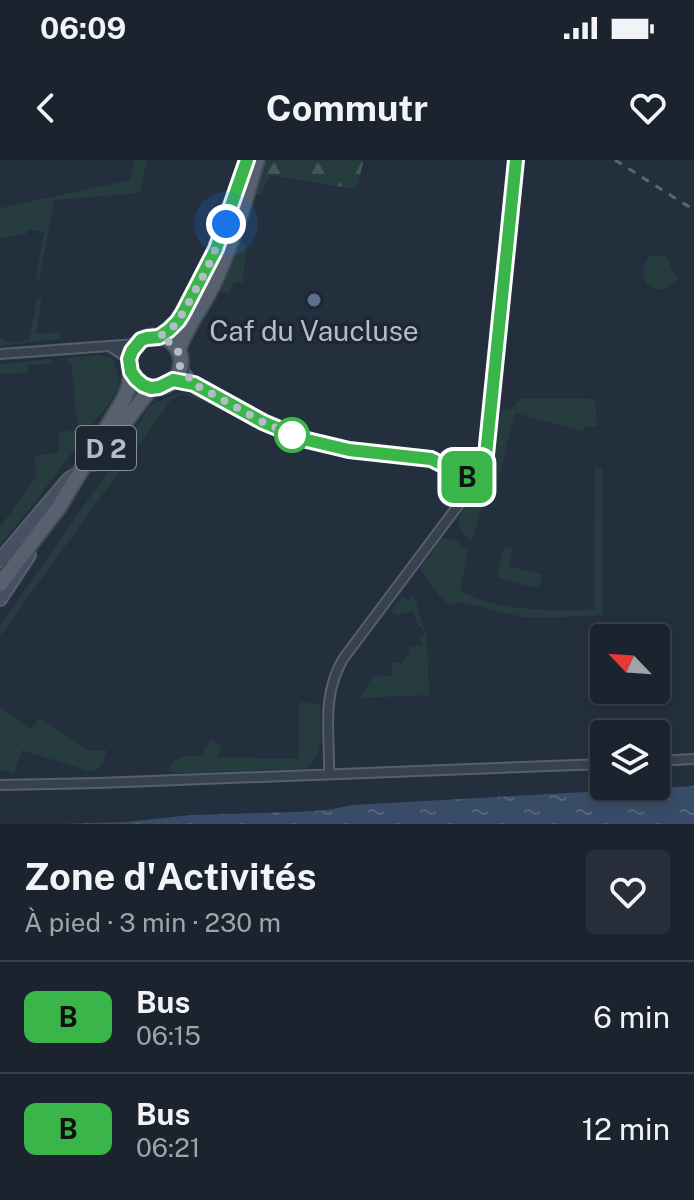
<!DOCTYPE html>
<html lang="fr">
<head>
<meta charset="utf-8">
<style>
	:root { --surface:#1b232e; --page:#282f3a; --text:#f1f3f6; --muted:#a0a4aa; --line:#39404a }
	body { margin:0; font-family:"Public Sans",sans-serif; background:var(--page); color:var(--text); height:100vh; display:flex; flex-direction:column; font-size:30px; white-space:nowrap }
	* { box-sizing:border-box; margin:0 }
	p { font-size:26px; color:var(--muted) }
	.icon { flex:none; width:44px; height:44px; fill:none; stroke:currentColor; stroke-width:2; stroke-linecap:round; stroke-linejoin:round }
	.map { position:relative; height:664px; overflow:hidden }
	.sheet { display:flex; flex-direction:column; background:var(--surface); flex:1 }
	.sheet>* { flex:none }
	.badge { padding:0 16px; border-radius:12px; font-size:28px; line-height:52px }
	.needle { width:52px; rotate:295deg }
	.fabs { position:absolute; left:590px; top:464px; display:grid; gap:16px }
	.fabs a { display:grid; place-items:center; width:80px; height:80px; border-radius:8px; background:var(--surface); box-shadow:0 4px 12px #0003,0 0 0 2px var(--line); font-size:40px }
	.you { position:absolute; width:40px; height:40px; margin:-20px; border:6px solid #fff; border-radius:50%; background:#1a73e8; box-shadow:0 0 0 12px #1a73e833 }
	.map>.badge { position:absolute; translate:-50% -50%; box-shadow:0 0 0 4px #fff }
	.round { display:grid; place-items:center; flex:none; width:84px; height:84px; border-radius:8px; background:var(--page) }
	.summary { display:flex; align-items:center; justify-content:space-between; height:136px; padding:0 24px }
	h1 { font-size:38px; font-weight:700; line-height:60px }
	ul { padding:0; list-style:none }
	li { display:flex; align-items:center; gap:24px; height:112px; padding:0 24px; border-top:2px solid var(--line) }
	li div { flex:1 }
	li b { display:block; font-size:30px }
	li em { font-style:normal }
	li .badge { min-width:88px; font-weight:700; text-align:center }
	.status { display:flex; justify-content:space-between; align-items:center; height:56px; padding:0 40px; background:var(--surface); direction:ltr }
	.status svg { height:22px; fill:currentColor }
	header { display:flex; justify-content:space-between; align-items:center; height:104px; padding:0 24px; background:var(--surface); font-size:36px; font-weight:700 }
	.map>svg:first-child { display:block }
</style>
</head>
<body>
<div class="status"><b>06:09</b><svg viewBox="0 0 49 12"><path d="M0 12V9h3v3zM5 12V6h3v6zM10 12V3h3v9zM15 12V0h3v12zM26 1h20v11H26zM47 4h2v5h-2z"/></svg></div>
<header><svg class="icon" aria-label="back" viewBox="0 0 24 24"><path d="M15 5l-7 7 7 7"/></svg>Commutr<svg class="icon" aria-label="heart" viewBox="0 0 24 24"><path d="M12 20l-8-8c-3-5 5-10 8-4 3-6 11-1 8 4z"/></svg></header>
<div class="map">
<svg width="694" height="664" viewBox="0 0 694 664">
	<defs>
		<pattern id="forest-firs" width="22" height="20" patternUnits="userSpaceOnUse" patternTransform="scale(2)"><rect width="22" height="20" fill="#263c3f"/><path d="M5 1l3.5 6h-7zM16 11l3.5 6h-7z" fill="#435659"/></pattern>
		<pattern id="water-ripples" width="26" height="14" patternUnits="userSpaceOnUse" patternTransform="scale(2)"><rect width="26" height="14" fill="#394c67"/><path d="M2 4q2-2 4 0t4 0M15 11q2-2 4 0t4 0" fill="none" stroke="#53647b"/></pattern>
	</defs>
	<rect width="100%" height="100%" fill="#242f3e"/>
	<path fill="#263c3f" d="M135 0H147L140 33 54 40 39 121 36 118 44 72 28 69 26 74 0 78V48L130 20Z
		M241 83 246 86 243 122 234 123 228 133 220 132Z
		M657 95 666 96 677 119C658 142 632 123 649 97Z
		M37 139H42L36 174 61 172 59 179 0 186V178L14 183 29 180Z
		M98 195 113 199 120 222 114 236 27 353 0 384V367L37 316 35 296 59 292V273L78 269 71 202H67V198Z
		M52 199V203L28 205 29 213 0 214V204Z
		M182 232 194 234 219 249 184 234 171 240 0 476V466L115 301 150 246 154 243Z
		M521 238 595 239 597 266H586L583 271 515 253 495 333 486 332 472 381C465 375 458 371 459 361 461 348 473 340 479 329 484 320 495 297 495 287 496 270 494 267 503 250L510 249Z
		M595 308 602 309V455L548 458 523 457 460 442 450 444 442 439 420 409 441 379C454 377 459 382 468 391L460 431C503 452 547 451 594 450Z
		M504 387 513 389 509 406 542 415 540 425 534 428 498 417 497 414Z
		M412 435 415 438 427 478 429 535 360 538 372 517 392 516V502L402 503 406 496 410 494 409 488 422 484 420 476 424 475 422 466H418L413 451 397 455 391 451 402 437 408 440Z
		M303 542 320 545C321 567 327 599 302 609L176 613 169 611C174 595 185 596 200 596L212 579 222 587 218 597 299 599V544Z
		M0 547 30 569 40 558 88 591 107 590 103 603 96 611H88L22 590 14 613 0 609Z"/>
	<path fill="url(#forest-firs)" d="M265 0H364L356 29 270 15 261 34 257 36Z"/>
	<path fill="url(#water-ripples)" d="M694 626V664H61L127 662 191 655 296 652 328 650 352 645Z"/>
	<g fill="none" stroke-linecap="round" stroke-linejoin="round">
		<g stroke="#565f6c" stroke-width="12">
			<path id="street" d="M109 186 129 199
				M0 194 136 184
				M180 206 193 223
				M173 220 194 224 263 262 303 279 349 290 431 299 475 321
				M656 601 694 599
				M329 614C330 573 321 537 343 499L469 331 486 295 516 0
				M0 625 99 623 604 604"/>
		</g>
		<g stroke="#565f6c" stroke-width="16">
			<path id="secondary" d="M0 400 69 319 74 316
				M0 439 29 395"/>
		</g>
		<g stroke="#414a57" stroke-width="18">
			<path id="primary" d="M129 202a26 26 0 1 1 52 0a26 26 0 1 1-52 0Z
				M159 177 178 161 207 109 226 64 247 0
				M178 191C186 167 202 147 213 125 232 85 245 42 257 0
				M94 303 151 228
				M0 424 59 347 124 239 129 226 131 212"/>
		</g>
		<use href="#street" stroke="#38414e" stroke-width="8"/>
		<use href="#secondary" stroke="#465061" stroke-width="12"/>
		<use href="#primary" stroke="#56606e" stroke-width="14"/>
		<path stroke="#5a6575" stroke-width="3" stroke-dasharray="8 8" stroke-linecap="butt" d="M615 0 694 50"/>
	</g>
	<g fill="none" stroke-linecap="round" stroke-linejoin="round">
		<g stroke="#fff" stroke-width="18">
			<path id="line" d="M247 0 216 89 183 153 178 161 169 170 159 177 147 178 141 180 132 191 129 199 131 212 136 219 143 225 151 228 159 227 173 220 194 224 263 262 303 279 349 290 431 299 475 321 486 295 516 0"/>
		</g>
		<use href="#line" stroke="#3ab54a" stroke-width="12"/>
		<path stroke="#b4bcc9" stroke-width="8" stroke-dasharray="0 14.4" d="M226 64 207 109 183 153 174 166 159 177 173 184 178 191 180 206 194 224 263 262 292 275"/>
	</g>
	<circle fill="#5c6f8a" stroke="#1d2633" stroke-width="3" cx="314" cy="140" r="8"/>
	<circle fill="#fff" stroke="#3ab54a" stroke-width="4" cx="292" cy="275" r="16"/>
	<g text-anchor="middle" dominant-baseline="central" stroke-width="7" stroke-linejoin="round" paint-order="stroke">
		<rect fill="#1d2633" stroke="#878f9c" stroke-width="2" x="76" y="266" width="60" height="44" rx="6"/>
		<g font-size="26" font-weight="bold" fill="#b4bcc9">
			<text x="106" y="288">D 2</text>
		</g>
		<g font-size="28" fill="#b4bcc9" stroke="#1d2633">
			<text x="314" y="170">Caf du Vaucluse</text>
		</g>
	</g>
</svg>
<div class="fabs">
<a><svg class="needle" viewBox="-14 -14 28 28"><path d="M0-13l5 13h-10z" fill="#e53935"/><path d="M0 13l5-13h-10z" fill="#a0a4aa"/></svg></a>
<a><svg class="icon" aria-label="layers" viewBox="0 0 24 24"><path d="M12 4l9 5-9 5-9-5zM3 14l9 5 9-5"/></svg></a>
</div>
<div class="you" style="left:226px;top:64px"></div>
<b class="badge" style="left:467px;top:317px;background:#3ab54a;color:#111">B</b>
</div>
<section class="sheet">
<div class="summary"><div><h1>Zone d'Activités</h1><p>À pied · 3 min · 230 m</p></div><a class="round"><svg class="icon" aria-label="heart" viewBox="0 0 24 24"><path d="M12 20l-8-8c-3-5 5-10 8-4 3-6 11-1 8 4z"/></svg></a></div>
<ul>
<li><span class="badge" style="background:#3ab54a;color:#111">B</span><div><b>Bus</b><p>06:15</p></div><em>6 min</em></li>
<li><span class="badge" style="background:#3ab54a;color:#111">B</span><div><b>Bus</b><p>06:21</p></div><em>12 min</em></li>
</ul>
</section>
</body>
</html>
